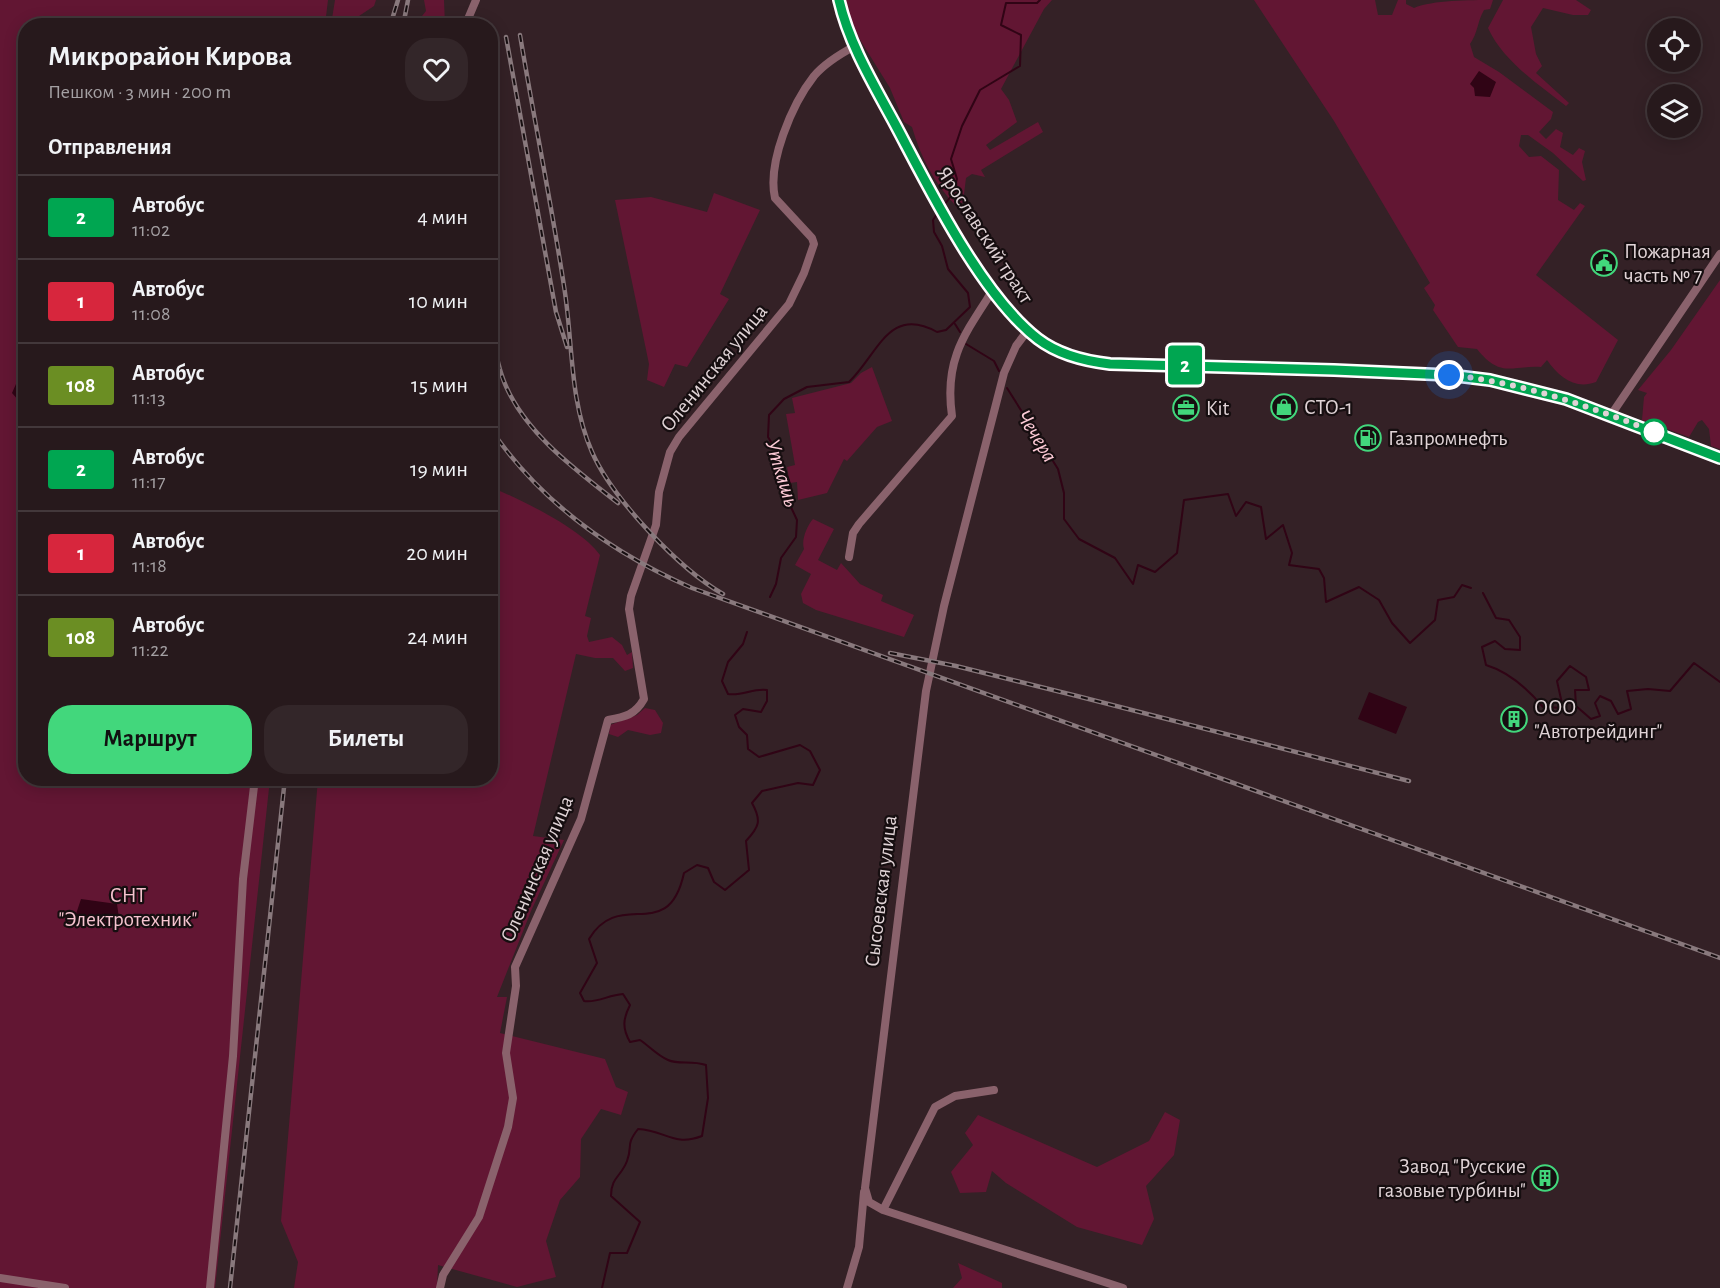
<!DOCTYPE html>
<html lang="ru">
<head>
<meta charset="utf-8">
<style>
	:root { --surface:#27191c; --page:#332629; --text:#f1f3f6; --muted:#a4a0a3; --line:#43383b; --accent:#42d77c }
	body { margin:0; font-family:"Alegreya Sans",sans-serif; background:var(--page); color:var(--text); height:100vh; display:flex; flex-direction:column; font-size:22px; white-space:nowrap }
	* { box-sizing:border-box; margin:0 }
	p { font-size:20px; color:var(--muted) }
	.icon { flex:none; width:33px; height:33px; fill:none; stroke:currentColor; stroke-width:2; stroke-linecap:round; stroke-linejoin:round }
	.map { position:relative; flex:1; overflow:hidden }
	.panel { position:absolute; left:18px; top:18px; width:480px; height:768px; display:flex; flex-direction:column; background:var(--surface); border-radius:24px; box-shadow:0 3px 15px #0003,0 0 0 2px var(--line) }
	.panel>* { flex:none }
	.badge { padding:0 12px; border-radius:4px; font-size:21px; line-height:39px }
	.tools { position:absolute; left:1647px; top:18px; display:grid; gap:12px }
	.tools a { display:grid; place-items:center; width:54px; height:54px; border-radius:50%; background:var(--surface); box-shadow:0 3px 15px #0003,0 0 0 2px var(--line); font-size:30px }
	.you { position:absolute; width:30px; height:30px; margin:-15px; border:4px solid #fff; border-radius:50%; background:#1a73e8; box-shadow:0 0 0 9px #1a73e833 }
	.map>.badge { position:absolute; translate:-50% -50%; box-shadow:0 0 0 3px #fff }
	h2 { padding:0 30px; font-size:22px; line-height:54px }
	.round { display:grid; place-items:center; flex:none; width:63px; height:63px; border-radius:24px; background:var(--page) }
	.summary { display:flex; align-items:center; justify-content:space-between; height:102px; padding:0 30px }
	h1 { font-size:28px; font-weight:700; line-height:45px }
	.action { display:flex; gap:12px; margin-top:auto; padding:12px 30px }
	.action a { flex:1; height:69px; border-radius:24px; background:var(--accent); color:#111; font-size:24px; font-weight:700; line-height:69px; text-align:center }
	.action a+a { background:var(--page); color:var(--text) }
	ul { padding:0; list-style:none }
	li { display:flex; align-items:center; gap:18px; height:84px; padding:0 30px; border-top:2px solid var(--line) }
	li div { flex:1 }
	li b { display:block; font-size:22px }
	li em { font-style:normal }
	li .badge { min-width:66px; font-weight:700; text-align:center }
	.map>svg:first-child { display:block }
</style>
</head>
<body>
<div class="map">
<svg width="1720" height="1288" viewBox="0 0 1720 1288">
	<rect width="100%" height="100%" fill="#342126"/>
	<path fill="#621633" d="M0 0H328L325 25 26 26V778L270 779 215 1288H0Z
		M335 0H376L374 6 356 18 360 25H331Z
		M424 0H444L445 25H415L426 11Z
		M845 0H1052L1044 9 1001 89 1009 100 1017 122 986 145 990 150 1038 122 1043 132 981 170 985 177 972 174 966 178 963 202 957 207C935 185 920 156 912 127L904 122 890 88 854 30Z
		M1254 0H1375L1378 15H1392L1398 0H1406V4L1414 8C1433 0 1469 0 1493 0L1490 9 1484 10C1477 22 1478 33 1470 44L1474 57 1499 72 1553 112 1551 119 1539 132 1546 139 1556 129 1563 133 1560 147 1573 155 1579 148 1585 151 1582 162 1586 180 1583 181 1553 153 1528 135H1521L1519 146 1529 157 1541 156 1559 170 1558 200 1574 210 1580 203 1585 206 1536 275 1618 340 1596 382C1575 390 1559 377 1547 360L1541 367C1512 365 1501 379 1477 349L1458 347 1433 310 1435 305 1424 288 1430 283 1334 121Z
		M1503 0H1576L1591 10 1588 15H1573L1543 8 1531 27 1536 54 1542 66 1536 73 1569 103 1566 106C1539 85 1503 61 1488 28Z
		M714 193 760 210 720 294 729 299 687 367 675 364 664 387 647 380 649 364 615 200 651 197 707 212Z
		M1720 280V449L1711 446 1709 429 1702 420 1698 422 1689 437 1642 420 1644 397 1647 393 1638 390 1671 350Z
		M872 367 892 421 877 427 847 461 844 459 827 493 798 500 797 482 790 483 787 467 795 465 786 414 795 413 792 398 851 383 861 373Z
		M491 487C521 500 581 528 600 555L585 616 591 618 587 636 589 642 612 637 622 645 627 655 632 652 633 668 625 671 613 658H595L576 654 533 836 564 840 531 911 497 997H507L500 1033 605 1059 616 1087 628 1092 621 1115 601 1109 581 1139 580 1177 560 1200 546 1241 556 1277 517 1287 438 1265 437 1288H294L298 1262 281 1221 318 779 490 778Z
		M813 519 834 529 818 560 837 570 841 563 860 584 883 595 881 601 914 615 904 637 816 610 803 603 801 594 811 574 795 565 804 549C801 540 807 526 813 519Z
		M645 708 655 710 663 723 661 733 650 735 628 730 618 737 609 734 610 725 637 715Z
		M1165 1112 1180 1120 1174 1155 1146 1186 1154 1219 1142 1245 1077 1227 1006 1183 992 1171 986 1192 960 1193 951 1172 973 1145 965 1133 978 1115 1097 1167 1149 1141Z
		M958 1263 1002 1283V1288H953L962 1278Z"/>
	<path fill="#300415" d="M1479 71 1496 82 1490 97 1475 96 1474 88 1470 84Z
		M25 381V401H19L12 393 16 384Z
		M1369 692 1407 707 1396 734 1358 719Z
		M81 899 117 904 119 918 113 924 80 917 76 914Z"/>
	<g fill="none" stroke-linecap="round" stroke-linejoin="round">
		<path stroke="#300415" stroke-width="2" d="M944 205 952 195 957 179 951 159 962 126 980 90 1020 66 1021 35 1001 25 1006 3H1037L1040 0
			M955 324 960 332
			M966 344 994 361 999 371
			M1007 388 1058 469 1064 493V519L1079 539 1115 558 1133 584 1138 565 1155 572 1177 553 1184 500 1228 494 1236 516 1246 502 1261 507 1266 539 1283 525 1292 553 1289 565 1319 569 1324 578 1326 602 1359 587 1379 600 1392 623 1410 643 1435 620 1438 600 1454 597 1462 585 1471 588
			M1483 593 1496 618 1509 620 1520 637V650L1505 649 1495 641 1482 647 1486 665C1509 672 1527 688 1543 707L1563 708 1557 681 1570 666 1586 677 1589 690H1575L1576 706 1591 719 1600 716 1595 703 1600 696 1611 701 1618 714 1631 709 1627 691 1648 689 1670 691 1694 663 1720 682
			M770 597 776 584 781 558 796 537 797 520 790 505 791 486 779 455 768 437 769 415 784 399 807 387 849 382C878 354 889 305 937 332L946 330 970 307 968 293 948 269 942 246 934 232 933 220 937 214
			M602 1288 610 1253H627L640 1222 611 1196C611 1177 621 1177 627 1161 633 1145 625 1146 638 1129 665 1130 673 1147 702 1136L708 1098 706 1065C691 1060 679 1065 668 1060 658 1056 649 1046 640 1040L630 1042C622 1028 623 1019 630 1005L623 994C608 995 598 1003 584 1001L580 993 597 963 589 939C620 887 668 946 684 873L697 865 708 868 714 882 725 890 749 870 746 841C759 827 762 821 752 803L762 791 798 783 813 785 820 770 810 751 800 745 759 757 748 749 747 735 739 727 735 715 743 709 761 712 767 701V690C753 688 743 696 728 694L722 681 728 662 743 644 747 632"/>
		<path stroke="#8a626c" stroke-width="8" d="M465 26 476 0
			M1028 330 1016 346 1004 373 944 606 926 691 865 1188 869 1202 883 1210 1123 1288
			M1611 415 1720 254
			M849 557 853 533 859 524 952 416C944 360 964 335 993 290
			M883 1210 935 1107 955 1096 994 1090
			M0 1278 65 1288
			M210 1288 233 1056 243 879 255 778
			M440 1288 443 1275 479 1217 508 1127 513 1098 506 1053 516 986 515 967 581 819 608 720C625 717 635 715 644 699L629 609 631 596 656 525 659 492 670 452 679 437 789 304 804 273 814 244 812 238 775 198C767 163 792 104 814 76 825 63 840 54 855 46
			M847 1288 859 1247 864 1192"/>
		<path stroke="#c28293" stroke-width="12" d="M839 0C850 47 877 90 899 132 933 195 982 296 1038 339 1059 355 1084 361 1110 364L1334 370 1449 375 1490 380 1566 399 1720 458"/>
		<g stroke="#89797d" stroke-width="4.5">
			<path id="rail" d="M390 26 398 0
				M403 26 408 0
				M520 35C534 119 551 202 564 286 573 341 569 400 592 452 612 498 679 569 723 594
				M506 37 556 312 567 347
				M490 321C494 342 496 363 505 384 526 434 576 470 618 503
				M490 428C540 502 612 553 692 588L1720 958
				M890 653 956 666 1077 696 1409 781
				M230 1288 285 778"/>
		</g>
		<use href="#rail" stroke="#160e10" stroke-width="2" stroke-dasharray="7" stroke-linecap="butt"/>
	</g>
	<g fill="none" stroke-linecap="round" stroke-linejoin="round">
		<g stroke="#fff" stroke-width="14">
			<path id="line" d="M839 0C849 44 874 85 895 124 929 188 981 295 1038 339 1059 355 1084 361 1110 364L1334 370 1449 375 1490 380 1566 399 1720 458"/>
		</g>
		<use href="#line" stroke="#00a651" stroke-width="9"/>
		<path stroke="#e0d3d6" stroke-width="6" stroke-dasharray="0 10.8" d="M1449 375C1521 382 1589 406 1654 432"/>
	</g>
	<defs>
		<g id="civic-ring" transform="scale(1.35)"><circle r="9.5" fill="#160e10" stroke="#42d77c" stroke-width="1.5"/><path d="M-.6-6.5H3V-4.5H.6V-3L4-1V1h2V6H-6V1h2V-1L-.6-3ZM-1.2 2.5V6h2.4V2.5Z" fill="#42d77c"/></g>
		<g id="shop-ring" transform="scale(1.35)"><circle r="9.5" fill="#160e10" stroke="#42d77c" stroke-width="1.5"/><path d="M-5-2.5h2.3a2.7 3.5 0 0 1 5.4 0H5L5.5 6h-11ZM-1.5-2.5h3a1.5 2.3 0 0 0-3 0Z" fill="#42d77c"/></g>
		<g id="office-ring" transform="scale(1.35)"><circle r="9.5" fill="#160e10" stroke="#42d77c" stroke-width="1.5"/><path d="M-6-3h4V-5.5h4V-3h4V5H-6ZM-1-4.5V-3h2v-1.5ZM-6 0V1H6V0Z" fill="#42d77c"/></g>
		<g id="fuel-ring" transform="scale(1.35)"><circle r="9.5" fill="#160e10" stroke="#42d77c" stroke-width="1.5"/><path d="M-5.5-6h7V0h2V4h1.3V-2.5L3-4.5l.8-.8L6-3V5H2.5V1h-1V6h-7ZM-4.2-4.7v3.2H.2V-4.7Z" fill="#42d77c"/></g>
		<g id="building-ring" transform="scale(1.35)"><circle r="9.5" fill="#160e10" stroke="#42d77c" stroke-width="1.5"/><path d="M-4-6H4V6H1V3H-1V6H-4ZM-2.5-4.3h1.7v1.8h-1.7ZM.8-4.3h1.7v1.8H.8ZM-2.5-1h1.7V.8h-1.7ZM.8-1h1.7V.8H.8Z" fill="#42d77c"/></g>
	</defs>
	<g fill-rule="evenodd">
		<use href="#civic-ring" x="1604" y="263"/>
		<use href="#shop-ring" x="1284" y="407"/>
		<use href="#office-ring" x="1186" y="408"/>
		<use href="#fuel-ring" x="1368" y="438"/>
		<use href="#building-ring" x="1514" y="719"/>
		<use href="#building-ring" x="1545" y="1178"/>
	</g>
	<circle fill="#fff" stroke="#00a651" stroke-width="3" cx="1654" cy="432" r="12"/>
	<g text-anchor="middle" dominant-baseline="central" stroke-width="4.5" stroke-linejoin="round" paint-order="stroke">
		<g font-size="21" fill="#e0d3d6" stroke="#160e10">
			<text transform="translate(985 235) rotate(57)">Ярославский тракт</text>
			<text transform="translate(714 368) rotate(-51)">Оленинская улица</text>
			<text transform="translate(537 869) rotate(-67)">Оленинская улица</text>
			<text transform="translate(881 891) rotate(-83)">Сысоевская улица</text>
		</g>
		<g font-size="21" fill="#e0d3d6" stroke="#160e10" text-anchor="start">
			<text x="1624" y="251">Пожарная<tspan x="1624" dy="24">часть № 7</tspan></text>
			<text x="1304" y="407">СТО-1</text>
			<text x="1206" y="408">Kit</text>
			<text x="1388" y="438">Газпромнефть</text>
			<text x="1534" y="707">ООО<tspan x="1534" dy="24">"Автотрейдинг"</tspan></text>
			<text x="1526" y="1166" text-anchor="end">Завод "Русские<tspan x="1526" dy="24">газовые турбины"</tspan></text>
		</g>
		<g font-size="21" fill="#f6c3cf" stroke="#160e10">
			<text x="128" y="895">СНТ<tspan x="128" dy="24">"Электротехник"</tspan></text>
		</g>
		<g font-size="22" font-style="italic" fill="#fecbd7" stroke="#160e10">
			<text transform="translate(1037 436) rotate(58)">Чечера</text>
			<text transform="translate(782 473) rotate(73)">Уткашь</text>
		</g>
	</g>
</svg>
<div class="tools">
<a><svg class="icon" aria-label="locate" viewBox="0 0 24 24"><circle cx="12" cy="12" r="6"/><path d="M12 2v4M12 18v4M2 12h4M18 12h4"/></svg></a>
<a><svg class="icon" aria-label="layers" viewBox="0 0 24 24"><path d="M12 4l9 5-9 5-9-5zM3 14l9 5 9-5"/></svg></a>
</div>
<div class="you" style="left:1449px;top:375px"></div>
<b class="badge" style="left:1185px;top:365px;background:#00a651;color:#fff">2</b>
<section class="panel">
<div class="summary"><div><h1>Микрорайон Кирова</h1><p>Пешком · 3 мин · 200 m</p></div><a class="round"><svg class="icon" aria-label="heart" viewBox="0 0 24 24"><path d="M12 20l-8-8c-3-5 5-10 8-4 3-6 11-1 8 4z"/></svg></a></div>
<h2>Отправления</h2>
<ul>
<li><span class="badge" style="background:#00a651;color:#fff">2</span><div><b>Автобус</b><p>11:02</p></div><em>4 мин</em></li>
<li><span class="badge" style="background:#d7263d;color:#fff">1</span><div><b>Автобус</b><p>11:08</p></div><em>10 мин</em></li>
<li><span class="badge" style="background:#6b8e23;color:#fff">108</span><div><b>Автобус</b><p>11:13</p></div><em>15 мин</em></li>
<li><span class="badge" style="background:#00a651;color:#fff">2</span><div><b>Автобус</b><p>11:17</p></div><em>19 мин</em></li>
<li><span class="badge" style="background:#d7263d;color:#fff">1</span><div><b>Автобус</b><p>11:18</p></div><em>20 мин</em></li>
<li><span class="badge" style="background:#6b8e23;color:#fff">108</span><div><b>Автобус</b><p>11:22</p></div><em>24 мин</em></li>
</ul>
<div class="action"><a>Маршрут</a><a>Билеты</a></div>
</section>
</div>
</body>
</html>
